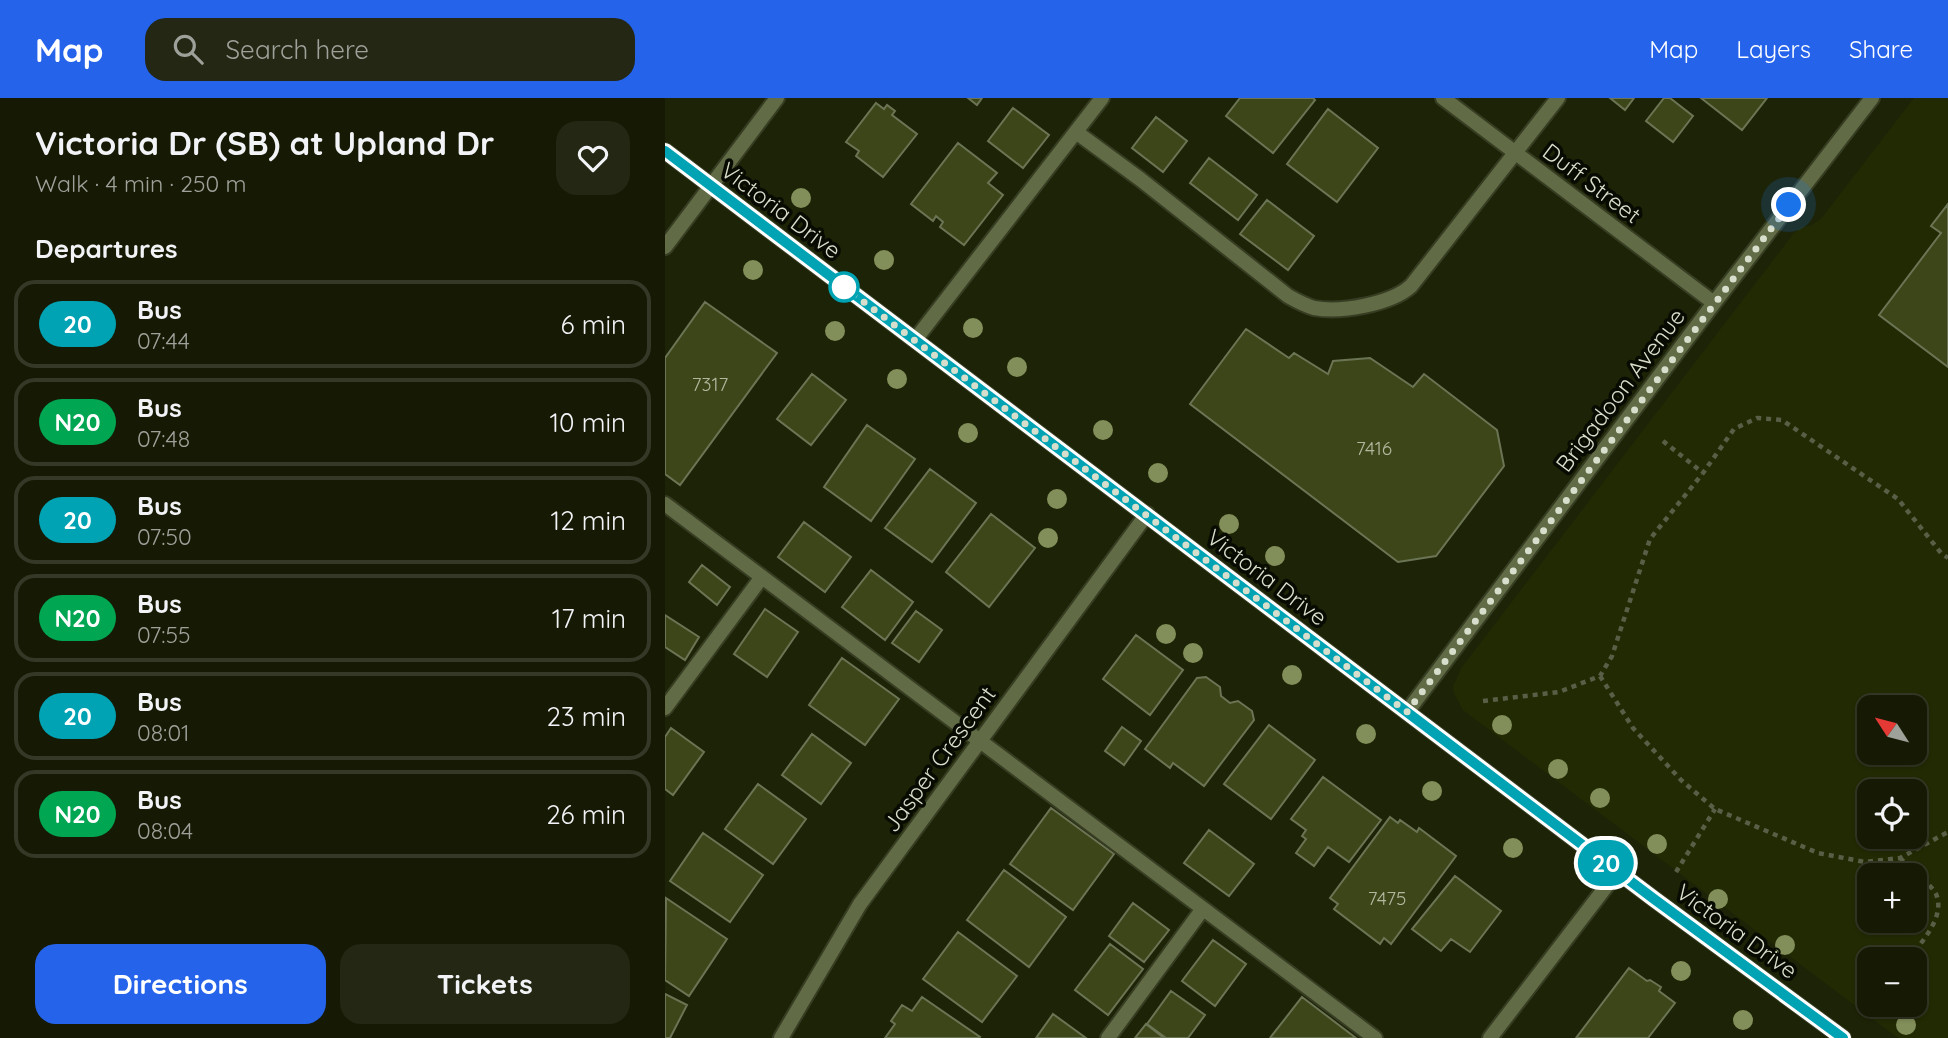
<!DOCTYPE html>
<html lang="en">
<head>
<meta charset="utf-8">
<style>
	:root { --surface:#161a04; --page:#232713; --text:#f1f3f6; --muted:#9ea19a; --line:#353826; --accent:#2563eb }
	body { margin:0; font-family:Quicksand,sans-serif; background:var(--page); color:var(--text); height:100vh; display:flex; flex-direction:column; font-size:26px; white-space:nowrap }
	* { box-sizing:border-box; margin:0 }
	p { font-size:23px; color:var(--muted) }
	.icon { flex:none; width:38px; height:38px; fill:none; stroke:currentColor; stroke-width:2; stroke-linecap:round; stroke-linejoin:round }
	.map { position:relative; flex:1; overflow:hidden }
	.side { display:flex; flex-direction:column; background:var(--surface); width:665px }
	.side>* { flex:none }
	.badge { padding:0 14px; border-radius:23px; font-size:24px; line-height:46px }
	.needle { width:46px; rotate:306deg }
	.fabs { position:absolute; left:1192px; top:597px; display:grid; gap:14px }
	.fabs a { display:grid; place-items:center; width:70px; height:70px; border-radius:14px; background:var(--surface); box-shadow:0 2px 5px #0004,0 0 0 2px var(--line); font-size:35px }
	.you { position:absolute; width:35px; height:35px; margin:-18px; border:5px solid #fff; border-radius:50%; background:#1a73e8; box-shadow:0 0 0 10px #1a73e833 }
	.map>.badge { position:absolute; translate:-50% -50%; box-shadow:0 0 0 4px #fff }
	h2 { padding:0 35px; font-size:26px; line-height:63px }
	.round { display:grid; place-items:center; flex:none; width:74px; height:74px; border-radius:21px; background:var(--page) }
	.summary { display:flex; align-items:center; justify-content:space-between; height:119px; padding:0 35px }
	h1 { font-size:33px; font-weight:800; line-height:52px }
	.primary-button { display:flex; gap:14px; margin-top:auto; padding:14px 35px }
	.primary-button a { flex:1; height:80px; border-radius:21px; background:var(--accent); color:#fff; font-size:28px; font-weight:800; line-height:80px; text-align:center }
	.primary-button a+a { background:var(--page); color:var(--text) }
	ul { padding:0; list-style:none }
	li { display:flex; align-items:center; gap:21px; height:88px; margin:0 14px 10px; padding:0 21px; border:4px solid var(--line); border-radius:21px }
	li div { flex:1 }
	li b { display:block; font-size:26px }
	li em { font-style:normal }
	li .badge { min-width:77px; font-weight:700; text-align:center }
	header { display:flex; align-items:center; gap:42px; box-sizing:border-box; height:98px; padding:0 35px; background:var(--accent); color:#fff }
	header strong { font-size:33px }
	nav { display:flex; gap:38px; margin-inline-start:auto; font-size:24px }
	.search { width:490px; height:63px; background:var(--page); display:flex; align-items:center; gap:18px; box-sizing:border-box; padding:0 24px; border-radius:21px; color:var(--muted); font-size:26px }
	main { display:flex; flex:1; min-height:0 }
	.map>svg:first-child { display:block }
</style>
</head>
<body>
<header>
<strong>Map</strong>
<div class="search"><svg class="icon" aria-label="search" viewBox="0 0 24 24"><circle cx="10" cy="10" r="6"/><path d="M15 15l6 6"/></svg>Search here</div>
<nav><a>Map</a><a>Layers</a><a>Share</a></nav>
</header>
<main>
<section class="side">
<div class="summary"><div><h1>Victoria Dr (SB) at Upland Dr</h1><p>Walk · 4 min · 250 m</p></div><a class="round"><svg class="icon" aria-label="heart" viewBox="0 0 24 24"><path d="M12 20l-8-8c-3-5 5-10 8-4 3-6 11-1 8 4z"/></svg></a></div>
<h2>Departures</h2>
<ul>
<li><span class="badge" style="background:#00a3b4;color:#fff">20</span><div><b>Bus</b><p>07:44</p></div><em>6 min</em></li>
<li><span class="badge" style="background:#00a651;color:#fff">N20</span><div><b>Bus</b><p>07:48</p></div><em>10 min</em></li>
<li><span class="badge" style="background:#00a3b4;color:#fff">20</span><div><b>Bus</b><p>07:50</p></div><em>12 min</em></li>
<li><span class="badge" style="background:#00a651;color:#fff">N20</span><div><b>Bus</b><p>07:55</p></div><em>17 min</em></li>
<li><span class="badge" style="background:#00a3b4;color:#fff">20</span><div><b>Bus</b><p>08:01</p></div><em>23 min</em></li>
<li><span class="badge" style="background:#00a651;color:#fff">N20</span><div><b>Bus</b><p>08:04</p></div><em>26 min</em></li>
</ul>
<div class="primary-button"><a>Directions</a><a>Tickets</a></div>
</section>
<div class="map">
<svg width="1283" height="940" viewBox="0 0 1283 940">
	<rect width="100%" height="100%" fill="#1d2306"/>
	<path fill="#222a04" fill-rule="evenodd" d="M1249 0H1283V940H1233L798 612 789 595 788 588 797 569 1129 135 1136 129 1145 128 1156 121ZM1204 609H1250V654H1204ZM1204 693H1250V738H1204ZM1204 777H1250V822H1204ZM1204 861H1250V906H1204Z"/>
	<path fill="#3c4619" stroke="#6b7454" stroke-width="2" d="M303 0H317L312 7Z
		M575 0H648L650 2 608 55 561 18Z
		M945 0H969L960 12Z
		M999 0H1005L1028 18 1008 44 981 23Z
		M1036 0H1102L1077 32Z
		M211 5 219 11 222 7 230 13 227 17 252 36 218 79 191 58 194 53 181 44Z
		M348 10 384 37 358 70 323 43Z
		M663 11 713 50 672 104 622 66Z
		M491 19 522 43 498 74 467 50Z
		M293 45 332 75 323 85 338 97 299 147 275 129 278 124 271 118 268 123 246 106Z
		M544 60 592 97 573 122 525 85Z
		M602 102 649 138 623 172 575 136Z
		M1283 106V269L1214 217 1276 135 1266 128Z
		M40 204 112 255 15 387 0 376V260Z
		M581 231 624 260 629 255 663 276 668 263 705 260 748 289 759 276 832 332 839 368 771 458 733 464 525 306Z
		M147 276 181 302 146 347 112 321Z
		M202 327 250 361 206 423 159 389Z
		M265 371 311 405 267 464 220 430Z
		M326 416 370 450 324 509 281 474Z
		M139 424 186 459 160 494 113 459Z
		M37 467 65 489 52 507 24 484Z
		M206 472 248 504 220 542 177 509Z
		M100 511 133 534 102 579 69 556Z
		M251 513 277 532 254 564 227 545Z
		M0 517 34 539 20 562 0 549Z
		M471 537 518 572 485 617 438 581Z
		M177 560 234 601 200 647 144 607Z
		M541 579 555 589 556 598 565 605 573 603 587 613 589 622 539 688 508 665 505 670 480 651 532 580Z
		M604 627 650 662 606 721 559 686Z
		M457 629 476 643 459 667 440 653Z
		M6 630 39 654 8 697 0 691V639Z
		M147 636 186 665 156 706 117 677Z
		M658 679 716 722 684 764 663 749 649 768 631 755 641 741 637 738 641 732 626 721Z
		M93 686 141 721 108 766 60 731Z
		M386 710 449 756 408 812 345 766Z
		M725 719 733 725 735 722 752 734 754 730 791 758 726 846 719 840 715 846 669 811 673 806 665 800Z
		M544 732 589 766 564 798 519 765Z
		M38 735 98 777 65 824 5 783Z
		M339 772 401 819 364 869 302 822Z
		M790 778 836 813 805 854 786 841 776 853 747 831Z
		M1 800 62 841 24 898 0 882Z
		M468 805 504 832 479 864 444 838Z
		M293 834 352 878 317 924 258 881Z
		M548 842 581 866 550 908 517 883Z
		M445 846 478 871 443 917 410 892Z
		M964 870 982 883 985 882 996 889 994 893 1010 905 983 940H911Z
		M506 893 540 917 523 940H501L482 926Z
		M0 896 22 907 5 940H0Z
		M257 899 315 939 314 940H220L230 926 226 923 237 907 247 913Z
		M637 899 691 940H605Z
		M388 916 421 940H371Z
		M481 926 499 940H470Z"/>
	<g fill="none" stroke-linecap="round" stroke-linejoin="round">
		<g stroke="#373d22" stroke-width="18">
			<path id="lane" d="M411 34 475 81 623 198C632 203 639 207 649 210 676 215 726 206 746 188L893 0
				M250 242 437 0
				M0 406 710 940
				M0 610 97 479
				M443 940 537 812"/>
		</g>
		<g stroke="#373d22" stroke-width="18">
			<path id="street" d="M778 0 1049 205
				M0 149 112 0
				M742 614 1049 205 1207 0
				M116 940 195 806 482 416
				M825 940 953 773"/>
		</g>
		<g stroke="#373d22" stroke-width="18">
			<path id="secondary" d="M0 53 989 801 1178 940"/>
		</g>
		<path stroke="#595f46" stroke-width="4.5" stroke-dasharray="5 5" stroke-linecap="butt" d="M998 343 1038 375
			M935 578 968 630 1016 682 1050 711 1153 755 1200 764 1235 760 1283 734
			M818 603 894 594 935 578 947 558 985 441 1038 375 1069 331 1092 320 1117 322 1233 401 1276 455 1283 460
			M1235 760C1243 768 1266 786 1271 796 1281 819 1256 844 1244 861
			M1011 774 1050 711"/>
		<use href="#lane" stroke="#616b46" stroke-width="14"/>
		<use href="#street" stroke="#616b46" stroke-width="14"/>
		<use href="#secondary" stroke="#869659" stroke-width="14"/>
	</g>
	<g fill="#828f5a">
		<circle cx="136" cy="100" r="10"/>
		<circle cx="219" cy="162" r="10"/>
		<circle cx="88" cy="172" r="10"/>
		<circle cx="308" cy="230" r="10"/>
		<circle cx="170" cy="233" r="10"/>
		<circle cx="352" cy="269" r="10"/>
		<circle cx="232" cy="281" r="10"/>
		<circle cx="438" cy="332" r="10"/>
		<circle cx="303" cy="335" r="10"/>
		<circle cx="493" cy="375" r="10"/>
		<circle cx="392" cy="401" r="10"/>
		<circle cx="564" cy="426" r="10"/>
		<circle cx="383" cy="440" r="10"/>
		<circle cx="610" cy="458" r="10"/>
		<circle cx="501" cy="536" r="10"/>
		<circle cx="528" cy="555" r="10"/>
		<circle cx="627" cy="577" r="10"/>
		<circle cx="837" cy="627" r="10"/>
		<circle cx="701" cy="636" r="10"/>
		<circle cx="893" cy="671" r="10"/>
		<circle cx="767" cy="693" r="10"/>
		<circle cx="935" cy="700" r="10"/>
		<circle cx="992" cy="746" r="10"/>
		<circle cx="848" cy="750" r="10"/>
		<circle cx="1053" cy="801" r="10"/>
		<circle cx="1120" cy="847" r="10"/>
		<circle cx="1016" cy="873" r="10"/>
		<circle cx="1078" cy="922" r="10"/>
		<circle cx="1241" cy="927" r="10"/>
	</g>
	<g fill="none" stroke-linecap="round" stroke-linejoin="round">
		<g stroke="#fff" stroke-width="16">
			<path id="line" d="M0 53 989 801 1178 940"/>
		</g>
		<use href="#line" stroke="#00a3b4" stroke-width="10"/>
		<path stroke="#d8decc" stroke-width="7" stroke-dasharray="0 12.6" d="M179 189 742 614 1124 107"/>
	</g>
	<circle fill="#fff" stroke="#00a3b4" stroke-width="3.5" cx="179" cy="189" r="14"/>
	<g text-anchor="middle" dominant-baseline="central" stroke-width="7" stroke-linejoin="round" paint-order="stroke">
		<g font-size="19" fill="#b1b89f">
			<text x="45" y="286">7317</text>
			<text x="709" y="350">7416</text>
			<text x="722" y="800">7475</text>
		</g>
		<g font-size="23" fill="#d8decc" stroke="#080b02">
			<text transform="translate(927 85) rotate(37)">Duff Street</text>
			<text transform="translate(116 112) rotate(37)">Victoria Drive</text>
			<text transform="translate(955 292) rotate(-53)">Brigadoon Avenue</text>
			<text transform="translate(602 479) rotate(37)">Victoria Drive</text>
			<text transform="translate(274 661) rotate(-54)">Jasper Crescent</text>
			<text transform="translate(1072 833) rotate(36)">Victoria Drive</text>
		</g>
	</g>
</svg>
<div class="fabs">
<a><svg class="needle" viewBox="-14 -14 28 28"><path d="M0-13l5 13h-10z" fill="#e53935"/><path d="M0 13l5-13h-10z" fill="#9ea19a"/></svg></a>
<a><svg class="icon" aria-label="locate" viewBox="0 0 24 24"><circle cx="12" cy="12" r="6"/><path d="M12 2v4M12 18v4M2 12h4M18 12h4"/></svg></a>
<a>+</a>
<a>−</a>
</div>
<div class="you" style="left:1124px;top:107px"></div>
<b class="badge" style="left:941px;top:765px;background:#00a3b4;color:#fff">20</b>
</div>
</main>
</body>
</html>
